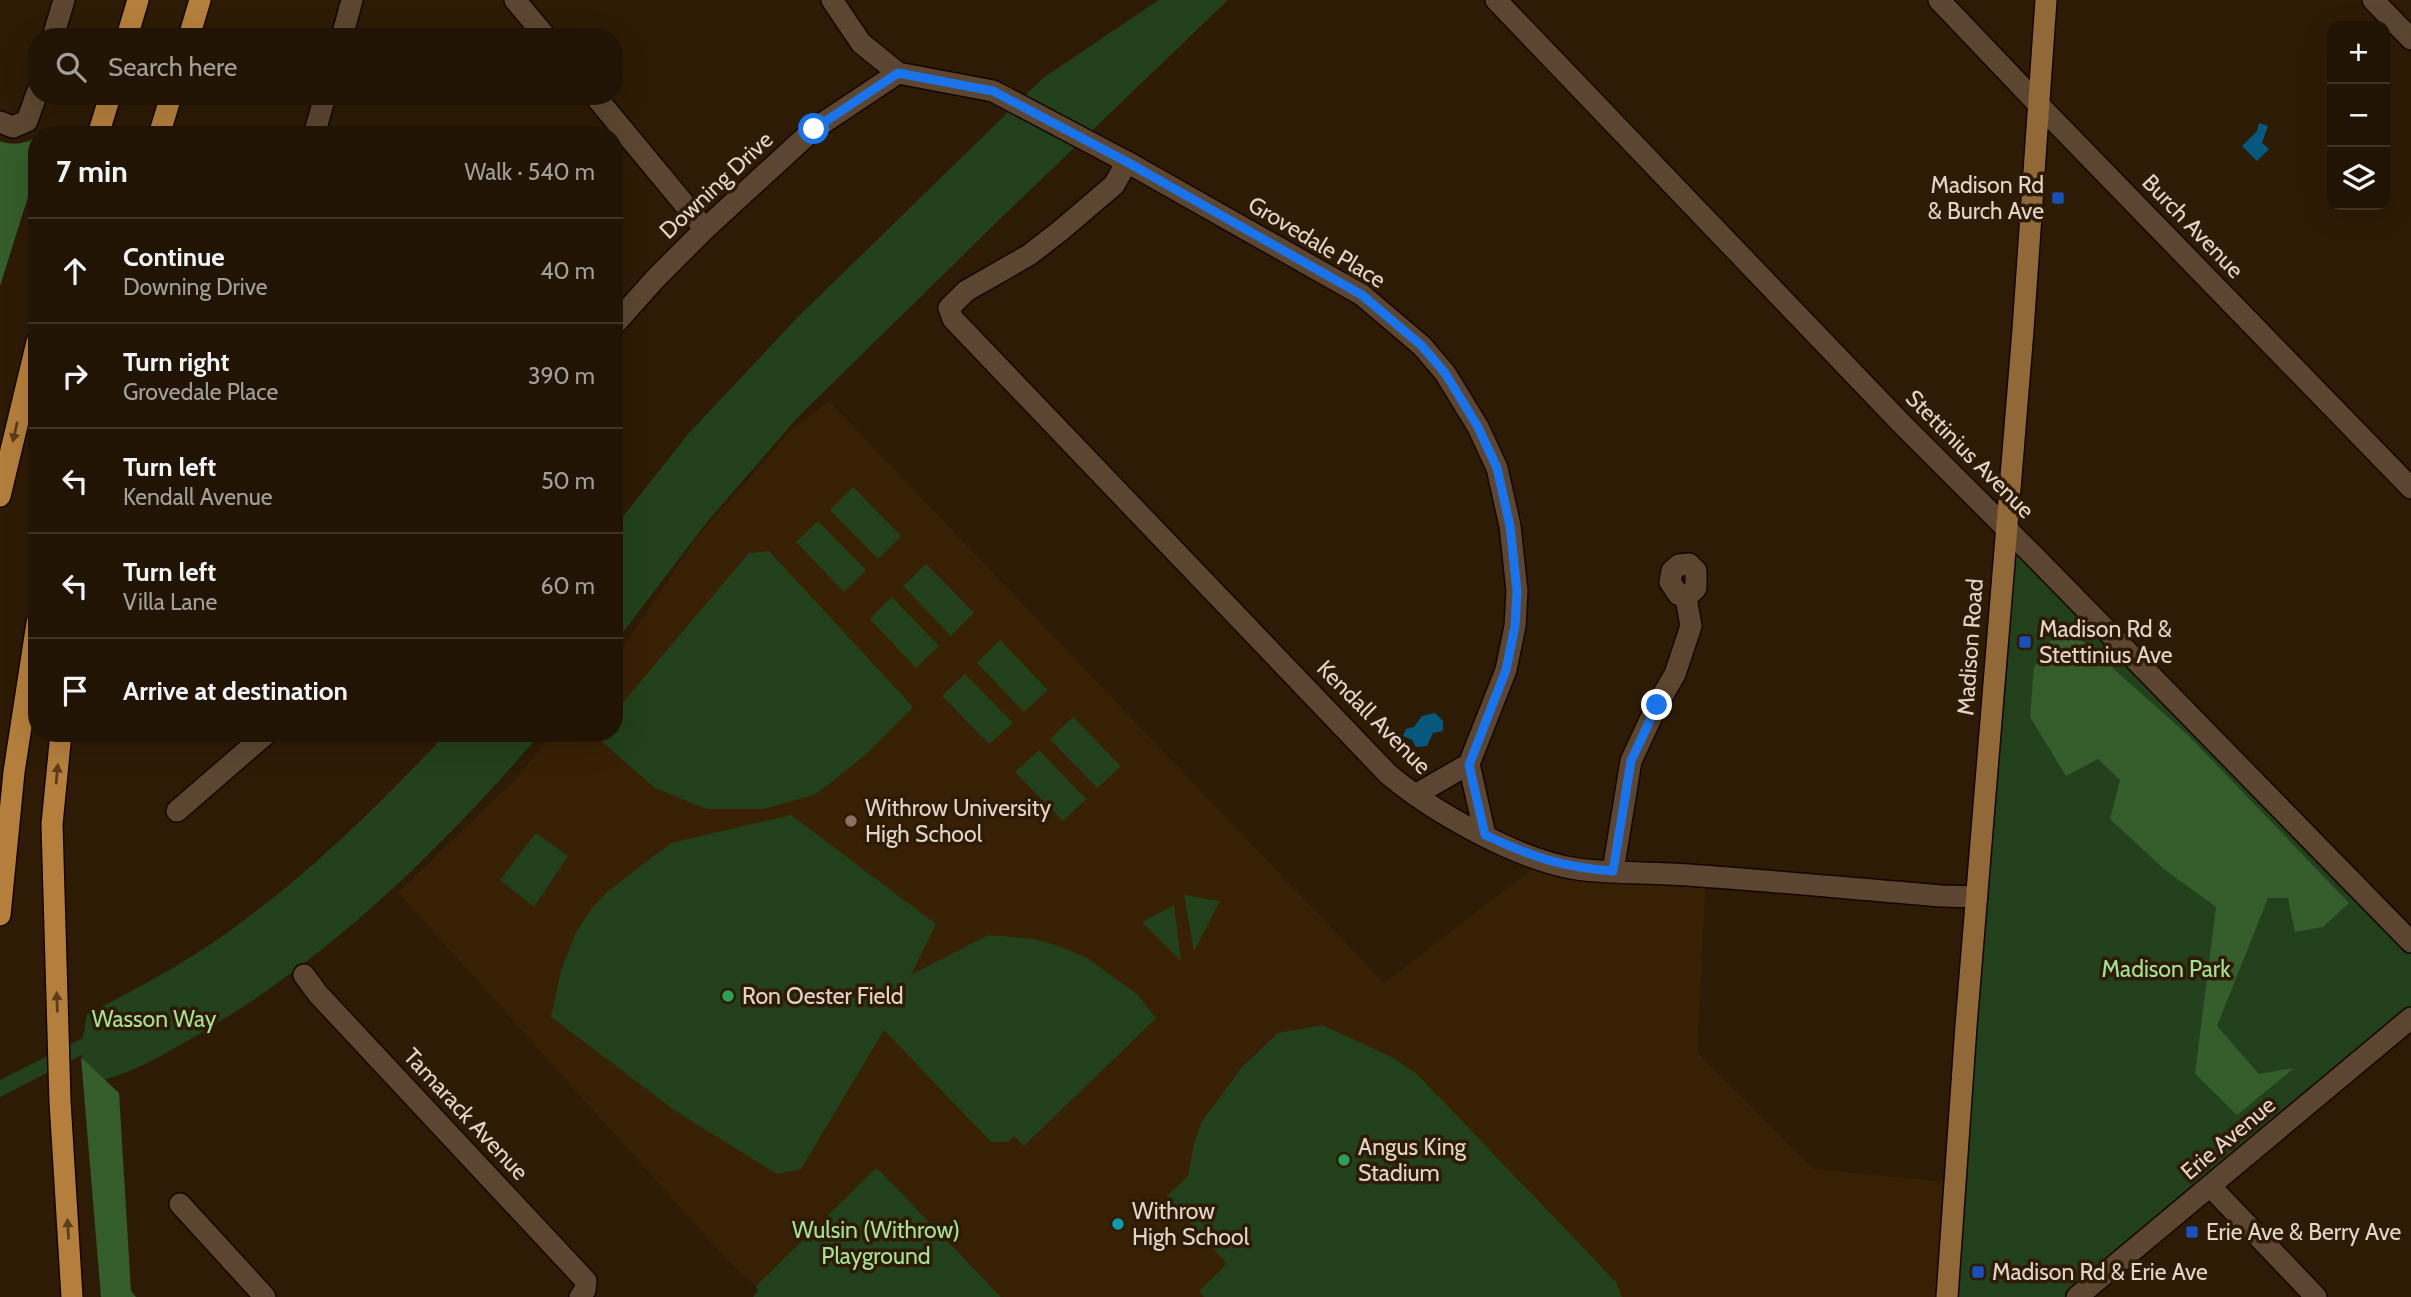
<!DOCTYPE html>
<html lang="en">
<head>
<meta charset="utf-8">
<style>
  body { margin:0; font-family:Cabin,sans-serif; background:#2a1d0e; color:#f1f3f6 }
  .controls { position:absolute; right:21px; top:21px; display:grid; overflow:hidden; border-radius:14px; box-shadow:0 7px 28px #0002 }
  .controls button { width:63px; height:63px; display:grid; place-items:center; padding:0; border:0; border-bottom:2px solid #3f3326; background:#221404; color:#f1f3f6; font:35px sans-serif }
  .stop { position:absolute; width:21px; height:21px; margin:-16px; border:5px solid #1a73e8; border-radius:50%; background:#fff }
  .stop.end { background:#1a73e8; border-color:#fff; box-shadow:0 2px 7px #0008 }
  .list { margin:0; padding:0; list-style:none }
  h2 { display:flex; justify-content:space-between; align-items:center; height:91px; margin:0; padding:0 28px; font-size:30px }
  h2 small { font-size:23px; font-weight:400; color:#a29e9a }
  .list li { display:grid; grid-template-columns:46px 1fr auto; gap:21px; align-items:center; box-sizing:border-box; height:105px; padding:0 28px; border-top:2px solid #3f3326 }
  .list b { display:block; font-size:26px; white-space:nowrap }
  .list p { margin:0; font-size:23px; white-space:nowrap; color:#a29e9a }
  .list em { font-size:23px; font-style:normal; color:#a29e9a }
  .icon { flex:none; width:38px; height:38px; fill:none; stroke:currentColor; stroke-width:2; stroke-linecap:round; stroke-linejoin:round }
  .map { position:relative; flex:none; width:2411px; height:1297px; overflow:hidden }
  .search { position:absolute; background:#221404; box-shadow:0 7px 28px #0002; left:28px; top:28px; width:595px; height:77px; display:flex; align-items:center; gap:18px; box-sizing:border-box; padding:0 24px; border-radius:28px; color:#a29e9a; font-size:26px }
  .panel { position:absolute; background:#221404; box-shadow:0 7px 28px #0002; left:28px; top:126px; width:595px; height:616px; border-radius:28px }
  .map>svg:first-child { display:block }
</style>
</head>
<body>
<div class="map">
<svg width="2411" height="1297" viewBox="0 0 2411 1297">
  <rect width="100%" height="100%" fill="#2e1b06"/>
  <path fill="#382005" d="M829 401 1384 983 1544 860 1706 876 1697 1052 1813 1169 1955 1183 1947 1297H1001L876 1168 756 1286 729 1262 398 892 513 782 553 733H614V661L697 537 791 431Z"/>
  <g fill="#22401b">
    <path d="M1159 0H1228L1002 217 798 417 707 522 614 644V528L689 433 798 317 1043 78Z"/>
    <path d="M853 487 901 536 878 559 830 510Z"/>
    <path d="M818 521 866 570 844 592 796 542Z"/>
    <path d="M2006 529 2411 942V1018L2077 1297H1947Z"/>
    <path d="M769 551 913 707 864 756 816 794 764 809H706L655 788 595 736 597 733H614V713L749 553Z"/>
    <path d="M926 564 974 613 951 636 903 586Z"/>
    <path d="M892 597 939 646 916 668 870 619Z"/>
    <path d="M1000 640 1048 690 1024 712 977 663Z"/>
    <path d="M965 674 1013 723 989 744 942 696Z"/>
    <path d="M1073 717 1121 766 1097 788 1050 739Z"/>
    <path d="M447 733H541C444 846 333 955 204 1031 170 1051 136 1072 99 1081L83 1061 82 1055 0 1097V1080L83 1038 87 1014C143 986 198 956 247 918 320 864 384 799 447 733Z"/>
    <path d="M1039 750 1086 799 1063 821 1015 772Z"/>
    <path d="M791 815 936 924 911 975 988 935 1034 939 1061 947 1087 958 1137 994 1156 1018 1024 1146 1014 1136 1007 1142H991L884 1030 801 1169 777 1174 677 1112 551 1017 561 971 576 932 592 908 607 892 671 843Z"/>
    <path d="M536 833 568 856 534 907 500 880Z"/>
    <path d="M1184 895 1220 901 1194 951Z"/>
    <path d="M1174 905 1181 961 1142 922Z"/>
    <path d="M1322 1025 1394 1058 1418 1075 1616 1282 1622 1297H1204L1199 1291 1227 1264 1166 1197 1188 1176 1194 1144 1201 1123 1242 1067 1278 1033Z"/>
    <path d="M876 1168 880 1171 1001 1297H753L758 1291 756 1286Z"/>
  </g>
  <g fill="#355d2b">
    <path d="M37 136V168L0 286V141C12 146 27 144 37 136Z"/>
    <path d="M2062 623 2189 736 2349 903 2323 927 2295 932 2288 898H2268L2217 1026 2259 1074 2294 1068 2237 1115 2195 1074 2216 907 2165 870 2110 819 2120 780 2098 759 2066 776 2030 717 2034 667Z"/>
    <path d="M81 1057 119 1093 131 1291 136 1297H101Z"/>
  </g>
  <g fill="#06587c">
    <path d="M2259 123 2268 126 2262 143 2269 149 2257 161 2242 146 2257 131Z"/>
    <path d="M1435 713 1443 721V731L1433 733 1427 746 1416 747 1412 740 1403 736 1406 729 1414 727 1422 716Z"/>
  </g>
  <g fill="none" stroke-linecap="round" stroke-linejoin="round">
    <defs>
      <g id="minor">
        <path d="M515 0 546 37"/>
        <path d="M832 0 861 43 898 73 993 91 1127 162 1362 295 1422 346 1445 373 1478 427 1497 468 1510 526 1517 591 1515 626 1506 670 1469 764 1485 835"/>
        <path d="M1496 0 1900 422 2034 556 2411 942"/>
        <path d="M1939 0 2039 105 2411 488"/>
        <path d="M2373 0 2411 39"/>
        <path d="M53 37 64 0"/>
        <path d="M342 37 352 0"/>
        <path d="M595 96 705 229"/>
        <path d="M0 122 13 127 27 121 37 93"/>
        <path d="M314 135 325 96"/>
        <path d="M1127 162 1114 185 1060 231 1029 255 966 291 949 308 953 319 1388 774C1433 812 1518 860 1577 869 1613 874 1651 872 1688 875 1773 881 1858 889 1942 896L1977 897"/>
        <path d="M614 325 655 279 705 229 814 129 898 73"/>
        <path d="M1415 795 1469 764"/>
        <path d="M177 811 267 733"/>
        <path d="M1613 871 1631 761 1657 705 1675 674 1691 626 1686 598 1696 588V571L1689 564 1679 565 1672 571 1670 582 1678 594 1686 598"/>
        <path d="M304 975 318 994 586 1281 585 1290 580 1297"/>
        <path d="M2211 1187 2316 1297"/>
        <path d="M180 1204 265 1297"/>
        <path d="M2077 1297 2411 1018"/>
      </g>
      <path id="major" d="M1947 1297 1966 1026 2023 330 2046 0"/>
      <g id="highway">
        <path d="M127 37 138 0"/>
        <path d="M189 37 200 0"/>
        <path d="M98 135 110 96"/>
        <path d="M159 135 171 96"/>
        <path d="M0 496 37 342"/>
        <path d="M61 733 52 824 60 1101 72 1297"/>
        <path d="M0 915 14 772 37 623"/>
      </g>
    </defs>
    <use href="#minor" stroke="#150500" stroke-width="24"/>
    <use href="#major" stroke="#150500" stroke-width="24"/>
    <use href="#highway" stroke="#150500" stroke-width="24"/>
    <use href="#minor" stroke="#5c4631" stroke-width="21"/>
    <use href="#major" stroke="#916838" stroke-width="21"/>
    <use href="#highway" stroke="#b47f3c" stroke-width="21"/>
  </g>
  <defs><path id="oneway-solid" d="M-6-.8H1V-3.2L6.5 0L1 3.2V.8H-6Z" transform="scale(1.75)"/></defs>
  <g fill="#5d3e19">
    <use href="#oneway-solid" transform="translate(15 432) rotate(103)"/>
    <use href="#oneway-solid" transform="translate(57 774) rotate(-85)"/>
    <use href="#oneway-solid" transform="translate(57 1002) rotate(-92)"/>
    <use href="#oneway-solid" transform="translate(68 1229) rotate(-93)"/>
  </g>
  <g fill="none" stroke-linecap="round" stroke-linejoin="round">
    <path stroke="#1a73e8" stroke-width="9" d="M814 129 898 73 993 91 1127 162 1362 295 1422 346 1445 373 1478 427 1497 468 1510 526 1517 591 1515 626 1506 670 1469 765 1485 835C1533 857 1560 867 1613 871L1631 761 1657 705"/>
  </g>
  <g fill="#1a4fb4" stroke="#2e1b06" stroke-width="2.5">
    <rect x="2051" y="191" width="14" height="14" rx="3.5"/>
    <rect x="2018" y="635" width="14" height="14" rx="3.5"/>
    <rect x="2185" y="1225" width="14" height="14" rx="3.5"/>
    <rect x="1971" y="1265" width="14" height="14" rx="3.5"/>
  </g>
  <circle fill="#8d6e63" stroke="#2e1b06" stroke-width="2.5" cx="851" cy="821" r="7"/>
  <g fill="#2e9e5b" stroke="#2e1b06" stroke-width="2.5">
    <circle cx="728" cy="996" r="7"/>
    <circle cx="1344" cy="1160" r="7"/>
  </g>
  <circle fill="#0f9aa8" stroke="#2e1b06" stroke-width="2.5" cx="1118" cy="1224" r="7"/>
  <g text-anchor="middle" stroke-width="7" stroke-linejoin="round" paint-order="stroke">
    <g font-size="23" fill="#e2d4c8" stroke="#2e1b06">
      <text transform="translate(716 185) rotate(-43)" y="8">Downing Drive</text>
      <text transform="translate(2193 226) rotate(46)" y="8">Burch Avenue</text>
      <text transform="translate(1317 242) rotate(31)" y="8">Grovedale Place</text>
      <text transform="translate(1970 454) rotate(45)" y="8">Stettinius Avenue</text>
      <text transform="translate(1970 647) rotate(-86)" y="8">Madison Road</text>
      <text transform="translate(1374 717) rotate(45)" y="8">Kendall Avenue</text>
      <text transform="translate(466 1114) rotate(47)" y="8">Tamarack Avenue</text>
      <text transform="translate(2228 1138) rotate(-40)" y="8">Erie Avenue</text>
    </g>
    <g font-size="23" fill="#e2d4c8" stroke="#2e1b06" text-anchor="start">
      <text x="2044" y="193" text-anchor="end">Madison Rd<tspan x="2044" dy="26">&amp; Burch Ave</tspan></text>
      <text x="2039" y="637">Madison Rd &amp;<tspan x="2039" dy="26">Stettinius Ave</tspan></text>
      <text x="865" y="816">Withrow University<tspan x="865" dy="26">High School</tspan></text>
      <text x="742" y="1004">Ron Oester Field</text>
      <text x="1358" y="1155">Angus King<tspan x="1358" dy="26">Stadium</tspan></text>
      <text x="1132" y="1219">Withrow<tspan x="1132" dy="26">High School</tspan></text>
      <text x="2206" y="1240">Erie Ave &amp; Berry Ave</text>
      <text x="1992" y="1280">Madison Rd &amp; Erie Ave</text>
    </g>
    <g font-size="23" fill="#a4e296" stroke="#2e1b06">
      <text x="2166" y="977">Madison Park</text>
      <text x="154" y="1027">Wasson Way</text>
      <text x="876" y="1238">Wulsin (Withrow)<tspan x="876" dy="26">Playground</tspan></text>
    </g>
  </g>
</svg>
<div class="controls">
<button>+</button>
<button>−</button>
<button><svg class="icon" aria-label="layers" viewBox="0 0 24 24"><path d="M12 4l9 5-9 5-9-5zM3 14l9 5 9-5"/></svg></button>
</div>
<div class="stop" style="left:814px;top:129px"></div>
<div class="stop end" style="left:1657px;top:705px"></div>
<div class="search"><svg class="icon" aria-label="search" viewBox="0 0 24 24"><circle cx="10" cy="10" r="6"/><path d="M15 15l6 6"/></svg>Search here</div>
<section class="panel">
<h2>7 min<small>Walk · 540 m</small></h2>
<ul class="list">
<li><svg class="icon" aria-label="ahead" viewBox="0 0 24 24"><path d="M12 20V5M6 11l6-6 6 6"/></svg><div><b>Continue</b><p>Downing Drive</p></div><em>40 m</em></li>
<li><svg class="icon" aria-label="right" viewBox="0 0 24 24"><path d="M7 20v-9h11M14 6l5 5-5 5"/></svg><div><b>Turn right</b><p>Grovedale Place</p></div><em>390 m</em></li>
<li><svg class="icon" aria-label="left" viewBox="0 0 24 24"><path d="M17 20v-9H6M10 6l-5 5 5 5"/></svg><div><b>Turn left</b><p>Kendall Avenue</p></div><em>50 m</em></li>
<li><svg class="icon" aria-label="left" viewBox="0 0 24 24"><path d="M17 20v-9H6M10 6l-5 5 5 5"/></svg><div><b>Turn left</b><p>Villa Lane</p></div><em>60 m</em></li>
<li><svg class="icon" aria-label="arrive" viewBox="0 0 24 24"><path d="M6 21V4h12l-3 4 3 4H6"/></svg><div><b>Arrive at destination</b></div></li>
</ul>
</section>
</div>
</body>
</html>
